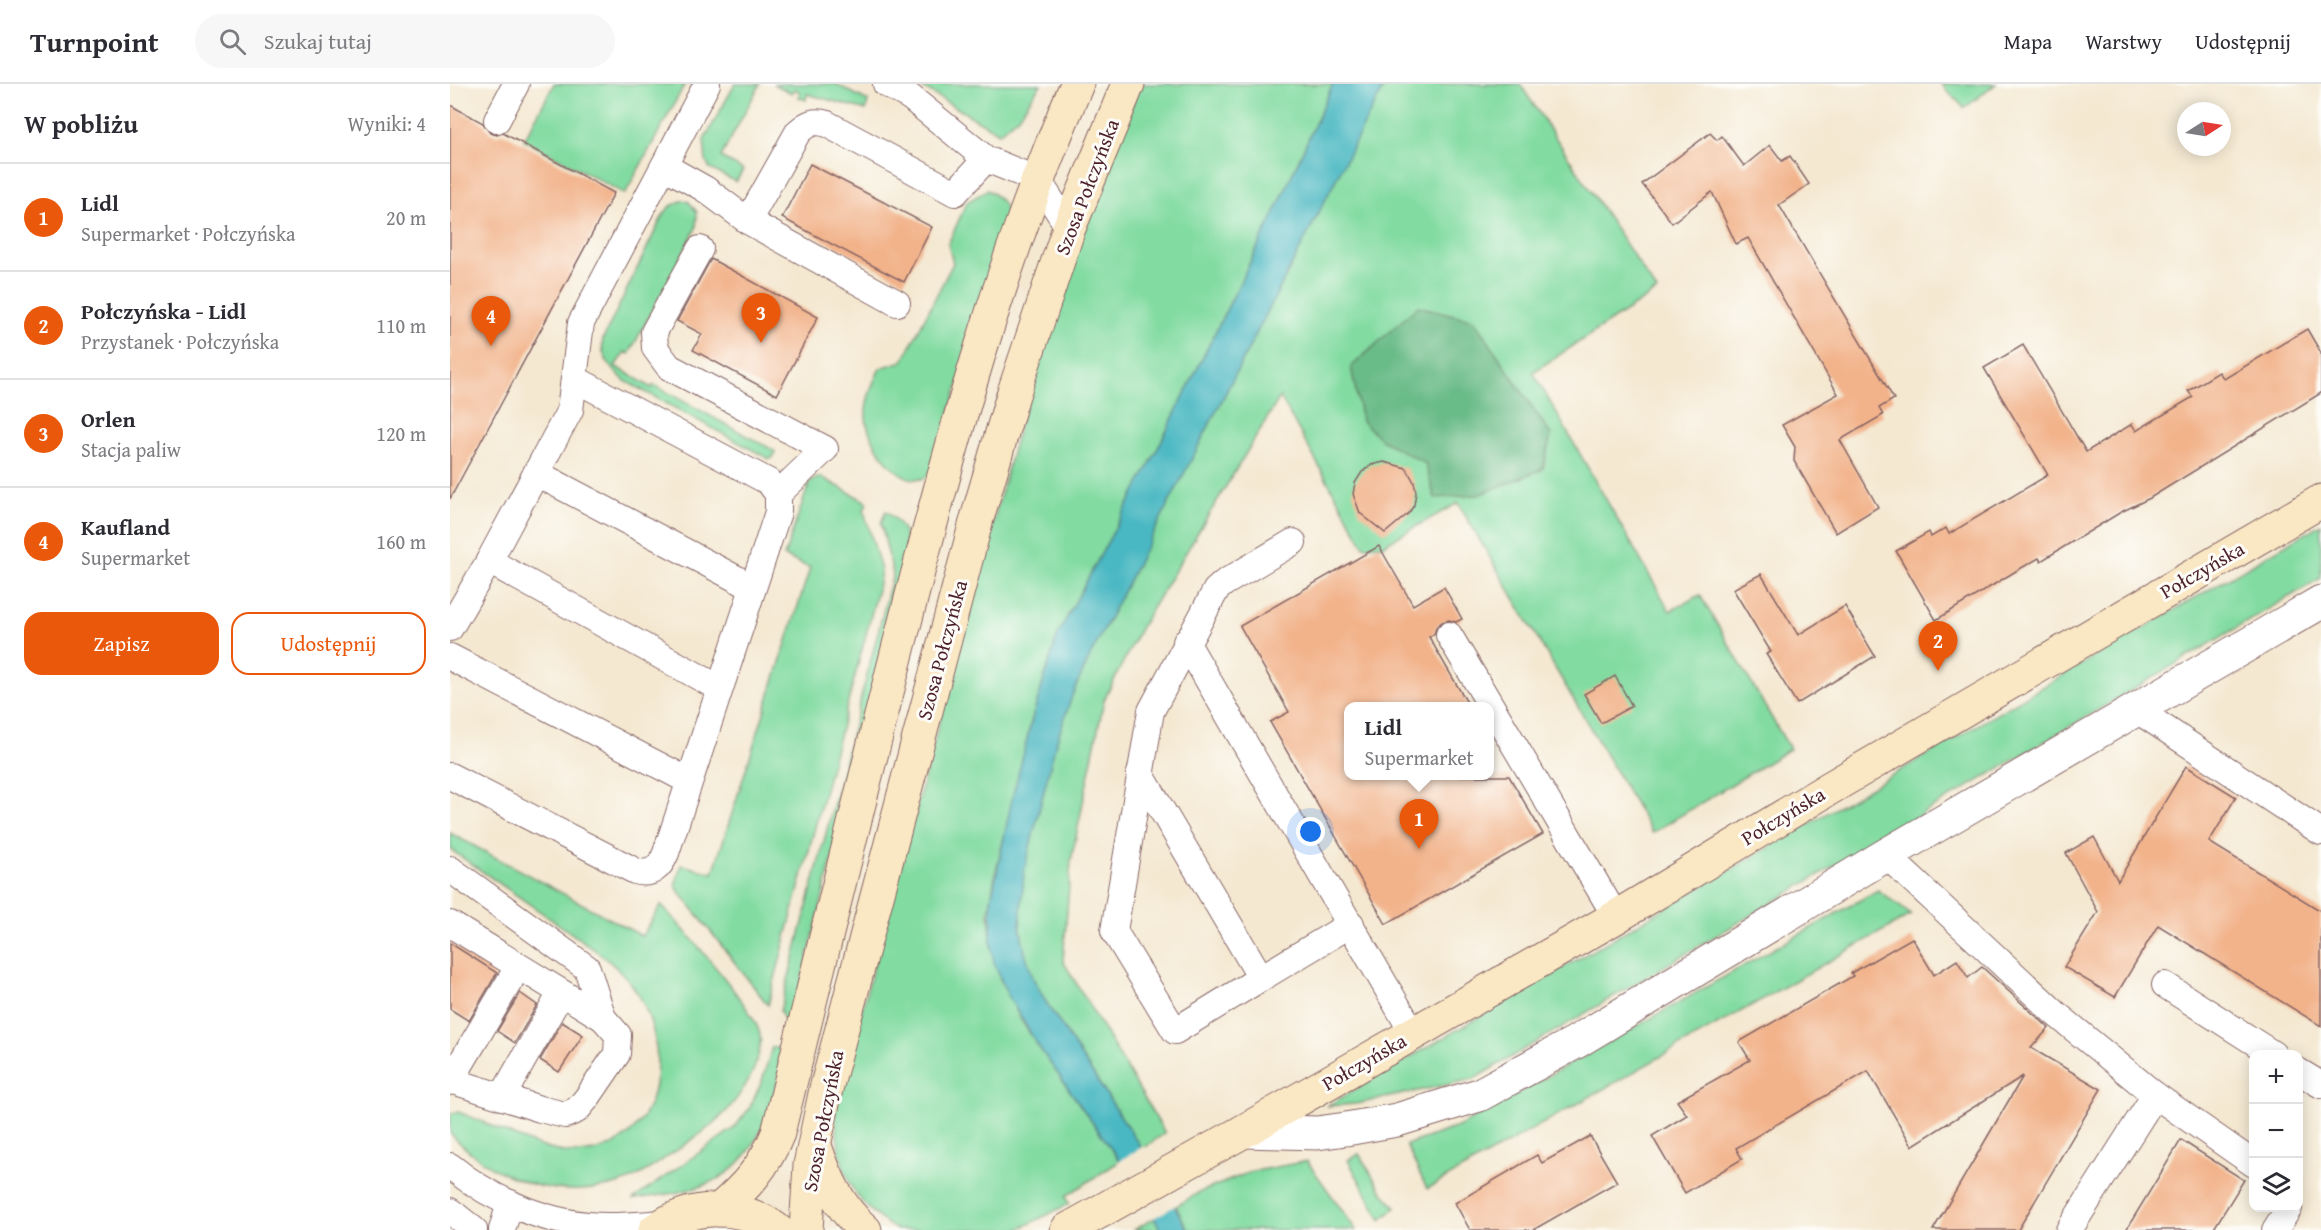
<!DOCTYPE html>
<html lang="pl">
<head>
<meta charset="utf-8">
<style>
  body { margin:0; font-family:"Gentium Book Plus",serif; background:#f7f7f7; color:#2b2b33 }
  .controls { position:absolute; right:18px; bottom:18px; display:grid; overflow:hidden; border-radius:12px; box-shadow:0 3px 15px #0003 }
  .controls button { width:54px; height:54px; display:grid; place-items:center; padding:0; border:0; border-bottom:2px solid #e1e1e2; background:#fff; color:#2b2b33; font:30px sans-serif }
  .compass { position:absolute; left:1727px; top:18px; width:54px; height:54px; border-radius:50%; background:#fff; box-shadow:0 3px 15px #0003; rotate:78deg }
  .you { position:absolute; left:861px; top:748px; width:21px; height:21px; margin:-15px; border:4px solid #fff; border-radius:50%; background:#1a73e8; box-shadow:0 0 0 9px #1a73e833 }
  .badge { display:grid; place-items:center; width:39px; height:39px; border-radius:50%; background:#ea580c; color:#fff; font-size:20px; font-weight:700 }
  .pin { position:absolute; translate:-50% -50px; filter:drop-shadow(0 2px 3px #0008) }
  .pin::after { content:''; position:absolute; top:32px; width:21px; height:18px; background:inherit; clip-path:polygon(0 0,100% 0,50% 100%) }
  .popup { position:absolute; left:894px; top:618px; width:150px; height:78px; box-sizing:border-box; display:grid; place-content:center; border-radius:12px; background:#fff; filter:drop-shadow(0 2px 4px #0005); font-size:20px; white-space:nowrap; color:#7c7c81 }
  .popup b { font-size:22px; color:#2b2b33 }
  .popup::after { content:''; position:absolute; left:50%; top:100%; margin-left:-12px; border:12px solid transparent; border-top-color:#fff }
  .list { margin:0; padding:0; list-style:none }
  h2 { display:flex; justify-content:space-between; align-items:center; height:78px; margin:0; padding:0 24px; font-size:26px }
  h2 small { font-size:20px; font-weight:400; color:#7c7c81 }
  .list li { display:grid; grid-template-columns:39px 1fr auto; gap:18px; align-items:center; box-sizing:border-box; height:108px; padding:0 24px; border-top:2px solid #e1e1e2 }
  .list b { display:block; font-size:22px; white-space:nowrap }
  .list p { margin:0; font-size:20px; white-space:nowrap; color:#7c7c81 }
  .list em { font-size:20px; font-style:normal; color:#7c7c81 }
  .actions { display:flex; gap:12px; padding:18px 24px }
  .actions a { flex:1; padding:14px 0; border:2px solid #ea580c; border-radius:18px; text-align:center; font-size:21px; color:#ea580c }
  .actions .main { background:#ea580c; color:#fff }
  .icon { flex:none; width:33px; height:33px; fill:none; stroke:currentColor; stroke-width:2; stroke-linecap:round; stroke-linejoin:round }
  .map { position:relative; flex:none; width:1871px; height:1146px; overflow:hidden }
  header { display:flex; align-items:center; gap:36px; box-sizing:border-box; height:84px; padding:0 30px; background:#fff; border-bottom:2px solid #e1e1e2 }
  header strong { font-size:28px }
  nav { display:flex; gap:33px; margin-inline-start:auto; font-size:21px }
  .search { width:420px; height:54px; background:#f7f7f7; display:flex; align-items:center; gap:15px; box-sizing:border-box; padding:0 21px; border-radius:33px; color:#7c7c81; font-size:22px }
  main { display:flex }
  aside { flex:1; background:#fff }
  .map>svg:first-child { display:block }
</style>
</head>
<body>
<header>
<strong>Turnpoint</strong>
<div class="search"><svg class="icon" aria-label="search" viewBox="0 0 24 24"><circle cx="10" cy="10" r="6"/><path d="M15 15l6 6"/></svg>Szukaj tutaj</div>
<nav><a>Mapa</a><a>Warstwy</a><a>Udostępnij</a></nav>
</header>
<main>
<aside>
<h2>W pobliżu<small>Wyniki: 4</small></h2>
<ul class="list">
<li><span class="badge">1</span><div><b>Lidl</b><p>Supermarket · Połczyńska</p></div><em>20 m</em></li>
<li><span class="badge">2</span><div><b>Połczyńska - Lidl</b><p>Przystanek · Połczyńska</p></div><em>110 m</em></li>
<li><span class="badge">3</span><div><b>Orlen</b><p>Stacja paliw</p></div><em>120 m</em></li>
<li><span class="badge">4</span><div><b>Kaufland</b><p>Supermarket</p></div><em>160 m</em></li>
</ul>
<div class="actions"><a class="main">Zapisz</a><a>Udostępnij</a></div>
</aside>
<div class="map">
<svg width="1871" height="1146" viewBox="0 0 1871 1146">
  <rect width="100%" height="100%" fill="#fdfcf7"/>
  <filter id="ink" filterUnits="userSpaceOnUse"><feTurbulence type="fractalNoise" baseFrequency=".0167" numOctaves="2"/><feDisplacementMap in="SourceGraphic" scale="12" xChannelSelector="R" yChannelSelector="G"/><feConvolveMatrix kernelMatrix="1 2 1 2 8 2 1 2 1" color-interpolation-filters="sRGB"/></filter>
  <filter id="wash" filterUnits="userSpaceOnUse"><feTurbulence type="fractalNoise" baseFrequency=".008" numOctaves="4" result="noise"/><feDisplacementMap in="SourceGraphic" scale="24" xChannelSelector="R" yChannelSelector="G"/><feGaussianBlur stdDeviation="1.35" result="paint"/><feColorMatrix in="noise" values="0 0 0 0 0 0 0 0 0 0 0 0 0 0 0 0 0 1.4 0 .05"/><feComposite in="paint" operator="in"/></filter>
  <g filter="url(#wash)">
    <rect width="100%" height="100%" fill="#f4e8d1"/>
    <g fill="#82dba1" stroke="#667d66" stroke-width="1.5">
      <path d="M104 0H235L175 110 74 56Z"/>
      <path d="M285 0H310L271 73 293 86 286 98 260 85 256 78 254 56Z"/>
      <path d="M323 0H386L418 17 416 26 357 10 356 16 348 13 350 8 345 5 342 9Z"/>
      <path d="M466 0H591L569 32 549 49Z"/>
      <path d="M690 0H883L828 122 701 378 608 550 582 635 545 791 539 829 540 843 541 861 550 895 571 936 588 962 670 1077 616 1112 619 1120 567 1146H447C396 1116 388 1081 385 1025L601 224Z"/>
      <path d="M935 0H1070L1207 207 1083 288 1220 527 1250 511 1340 665 1202 749 1008 419 933 461 914 462 830 313 692 541 654 616 621 777 613 877 715 1049 692 1065 596 918 583 894 575 869 570 842 574 787 605 662 623 609 641 570Z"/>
      <path d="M1491 0H1546L1514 24Z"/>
      <path d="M537 106C553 114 557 124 559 142L479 392C451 409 417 357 416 333 415 316 423 299 430 284L453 277 503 179 498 160 517 118Z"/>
      <path d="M233 116 239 118 247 128 246 144 179 270 175 268 165 282 202 304 204 301 325 367 323 374 319 375 175 297C163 286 149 273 153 255L212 133 219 123Z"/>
      <path d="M371 393 417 418 414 427 431 486 428 505 318 921 225 802 231 781 263 789 360 484 334 472 360 397Z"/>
      <path d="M436 427C456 442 457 452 457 476L341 940 334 935 330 927 443 490 431 439Z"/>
      <path d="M1871 440V494L1024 995 906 1020 877 1022Z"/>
      <path d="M0 749 192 852 211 821C232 843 306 926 310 951 312 962 307 977 303 987 283 1029 259 1045 221 1070 208 1079 194 1090 179 1096 164 1102 146 1105 130 1106 81 1108 32 1085 0 1049V1030L8 1028C43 1040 92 1070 127 1069 216 1066 225 959 182 901 163 876 133 858 108 840 72 815 36 790 0 765Z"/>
      <path d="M1428 806 1461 831 977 1105 956 1061 1010 1042Z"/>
      <path d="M322 963 336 966C321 1019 312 1080 254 1101 232 1110 205 1111 182 1116L284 1044 299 1025 312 997Z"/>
      <path d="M909 1070 932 1108 946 1123 931 1136 898 1076Z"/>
      <path d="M857 1077 906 1146H738L726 1122 748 1109 800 1088Z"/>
      <path d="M704 1134 711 1146H684Z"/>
    </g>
    <path fill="#69bb87" stroke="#5a6d59" stroke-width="1.5" d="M968 222 1024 236 1101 351 1093 385 1028 411 985 414 975 379 933 357 912 337 901 283Z"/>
    <path fill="#4ab8c2" stroke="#4a6c76" stroke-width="1.5" d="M883 0H935L641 570 623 609 605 662 574 787 570 842 575 869 583 894 596 918 692 1065 738 1146H711L670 1077 588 962 557 910 544 879 541 861V816L562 715 582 635 608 550 701 378 828 122Z"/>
    <path fill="#f4e8d1" d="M694 1062 728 1120 702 1135 667 1078Z"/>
    <g id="blocks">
      <g fill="#f2b38b">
        <path d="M0 21 33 39 40 49 47 51 53 49 164 109 0 415Z"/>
        <path d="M1260 49 1267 56 1272 52 1294 82 1320 61 1332 77 1340 72 1359 100 1329 121 1444 315 1429 324 1433 331 1390 356 1428 423 1386 449 1344 377 1345 363 1332 341 1388 310 1298 154 1286 160 1262 108 1222 139 1192 100Z"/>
        <path d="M360 80 482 143 454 198 332 134Z"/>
        <path d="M261 175 368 233 327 311 243 266 252 250 227 237Z"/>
        <path d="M1857 245 1871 269V309L1700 414 1671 428 1591 477 1589 474 1566 487 1486 536 1446 467 1479 448 1481 453 1496 444 1499 450 1598 391 1534 284 1573 261 1636 368 1682 340 1686 347 1743 313 1738 307 1769 288 1774 295Z"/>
        <path d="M934 378 956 384 964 398 966 408 964 421 959 429 935 449 910 429 903 410 905 399 912 388 921 381Z"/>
        <path d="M929 462 963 521 994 503 1012 535 1006 538 999 536 992 538 986 543 984 550 979 553 1019 622H898V692H1059L1093 750 936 840 820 638 839 628 790 542Z"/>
        <path d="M1311 490 1348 551 1395 522 1425 572 1347 620 1316 570 1321 568 1283 505Z"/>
        <path d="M1165 592 1182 622 1151 639 1134 610Z"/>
        <path d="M1736 682 1786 713 1759 758 1871 827V942L1708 841 1665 913 1614 883 1648 828 1616 769 1644 753 1668 797Z"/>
        <path d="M1462 854 1484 891 1507 876 1518 894 1532 883 1599 944 1581 964 1651 1005 1568 1146H1483L1573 992 1462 1062 1418 987 1286 1064 1292 1075 1235 1109 1202 1052 1237 1031 1227 1017 1300 976 1289 958 1403 892 1401 889Z"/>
        <path d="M0 859 47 889 19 937 0 925Z"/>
        <path d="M70 909 87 921 65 959 47 947Z"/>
        <path d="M112 938 133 951 109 988 90 976Z"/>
        <path d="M1140 1052 1167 1098 1083 1146H1020L1005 1119 1087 1071 1092 1079Z"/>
        <path d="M1731 1056 1794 1096 1763 1146H1676Z"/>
      </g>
    </g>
  </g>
  <g filter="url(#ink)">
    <use href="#blocks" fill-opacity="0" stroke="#866565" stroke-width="1.5"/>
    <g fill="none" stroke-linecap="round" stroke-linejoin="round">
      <defs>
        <g id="lane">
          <path d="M436 0 460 13 536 75"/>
          <path d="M47 36 66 0"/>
          <path d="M214 82 255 105 298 137 447 219"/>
          <path d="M298 137 348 48C358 39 364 36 377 40L505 109 536 75 588 96 619 144"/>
          <path d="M250 165 204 248 205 264 219 283 375 365 328 410"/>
          <path d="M86 389 302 503"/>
          <path d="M39 477 269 604"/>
          <path d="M0 544 39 477 120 326 131 239 257 0"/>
          <path d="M999 551 1166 833"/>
          <path d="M736 558 963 949"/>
          <path d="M0 573 239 697"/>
          <path d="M1687 626 1871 748"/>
          <path d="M690 689 811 894 901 840"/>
          <path d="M0 692 185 787C201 792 210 784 216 769L328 428V410L319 398 125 295"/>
          <path d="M1436 771 1605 929 1705 1011 1804 1080"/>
          <path d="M0 785 137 884 153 934"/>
          <path d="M0 840 153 934 168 951 167 970 137 1014 127 1026 115 1031 90 1025 0 996"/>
          <path d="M811 894 725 947 664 847 701 627 766 506 774 499 843 458"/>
          <path d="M1715 901 1823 970"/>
          <path d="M1848 987 1871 1001"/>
          <path d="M0 998 68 883"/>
          <path d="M52 1013 111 909"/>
          <path d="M0 1082C44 1118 103 1143 161 1142 179 1142 198 1140 216 1139"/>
          <path d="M0 1127 24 1146"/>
          <path d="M52 1146 60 1119"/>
          <path d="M1619 1146 1705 1011"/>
          <path d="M1825 1146 1839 1124"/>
        </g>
        <path id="street" d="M794 1047 867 1049 896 1045 947 1036 1029 1011 1126 958 1436 771 1871 518"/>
        <g id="secondary">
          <path d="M365 1062C376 1094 388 1123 415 1146"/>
          <path d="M269 1126C296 1103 315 1082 328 1049 370 878 411 708 455 538 502 356 552 172 627 0"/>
          <path d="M205 1146C241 1120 290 1118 327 1146"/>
          <path d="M356 1146 360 1081 376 1005 526 438 563 311 619 144 678 0"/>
          <path d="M617 1146 794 1047 1166 833 1380 704 1871 417"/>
        </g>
      </defs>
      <use href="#lane" stroke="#866565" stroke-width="28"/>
      <use href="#street" stroke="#866565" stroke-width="35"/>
      <use href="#secondary" stroke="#866565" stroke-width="35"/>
      <use href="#lane" stroke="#fff" stroke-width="26"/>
      <use href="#street" stroke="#fff" stroke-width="33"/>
      <use href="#secondary" stroke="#fae7c3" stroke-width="33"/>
    </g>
  </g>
  <g text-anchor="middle" stroke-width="6" stroke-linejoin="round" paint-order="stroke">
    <g font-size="20" fill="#4a1f2b" stroke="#fdfcf7">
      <text transform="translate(637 103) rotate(-69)" y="7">Szosa Połczyńska</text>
      <text transform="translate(1752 486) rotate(-30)" y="7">Połczyńska</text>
      <text transform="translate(492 566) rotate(-75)" y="7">Szosa Połczyńska</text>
      <text transform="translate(1333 732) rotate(-31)" y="7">Połczyńska</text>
      <text transform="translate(914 978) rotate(-30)" y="7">Połczyńska</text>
      <text transform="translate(373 1037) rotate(-79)" y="7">Szosa Połczyńska</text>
    </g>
  </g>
</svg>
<div class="controls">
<button>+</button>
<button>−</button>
<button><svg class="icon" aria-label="layers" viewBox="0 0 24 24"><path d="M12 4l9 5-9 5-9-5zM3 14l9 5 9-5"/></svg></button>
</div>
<svg class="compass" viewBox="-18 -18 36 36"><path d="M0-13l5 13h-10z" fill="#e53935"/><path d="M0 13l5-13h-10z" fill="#7c7c81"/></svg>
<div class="you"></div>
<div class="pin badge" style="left:969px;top:765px">1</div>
<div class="popup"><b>Lidl</b>Supermarket</div>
<div class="pin badge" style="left:1488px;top:587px">2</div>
<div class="pin badge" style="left:311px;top:259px">3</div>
<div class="pin badge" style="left:41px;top:262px">4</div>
</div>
</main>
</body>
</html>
